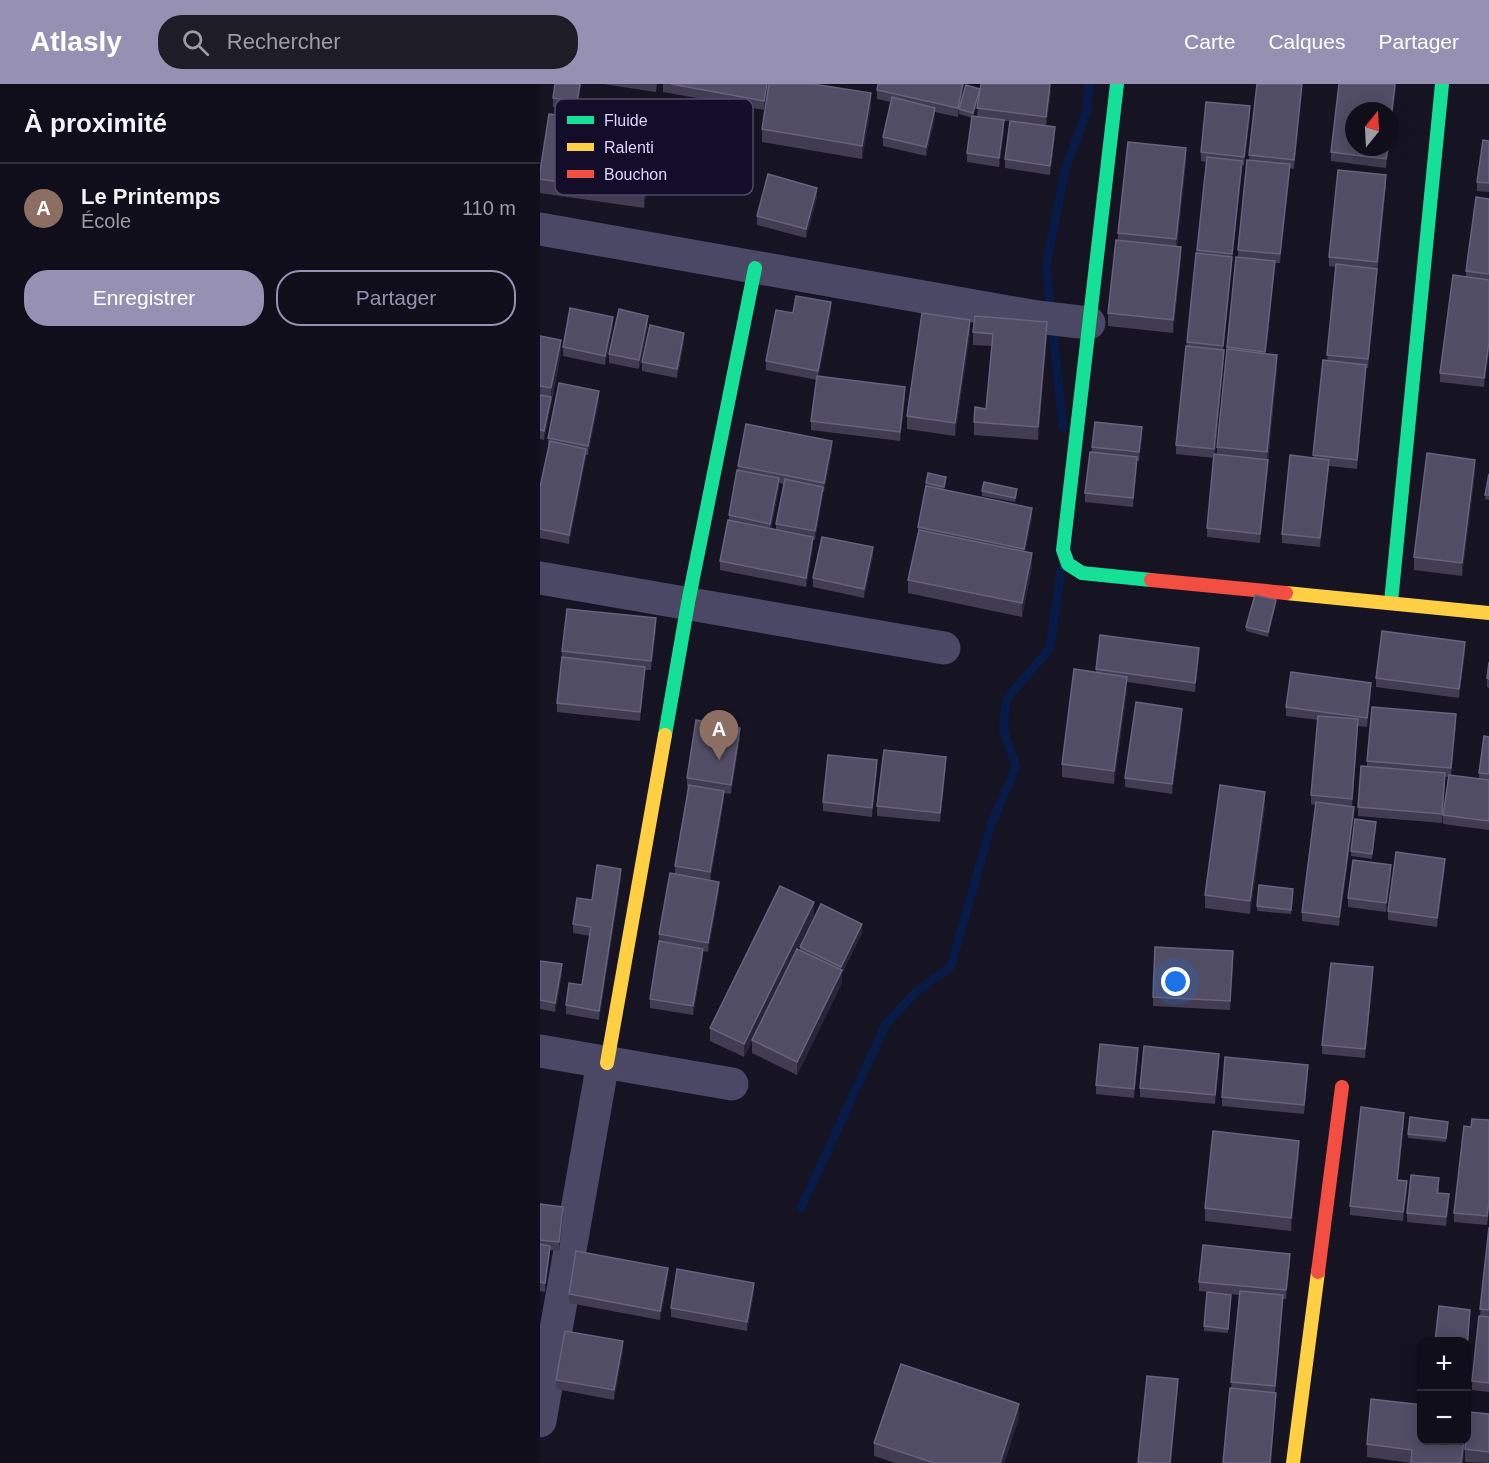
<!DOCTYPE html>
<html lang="fr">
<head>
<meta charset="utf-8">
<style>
  body { margin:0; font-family:Arial,sans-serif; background:#1e1c27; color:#f1f3f6 }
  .controls { position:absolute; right:18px; bottom:18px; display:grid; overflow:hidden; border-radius:12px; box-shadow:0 3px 15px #0003 }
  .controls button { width:54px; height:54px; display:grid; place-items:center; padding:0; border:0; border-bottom:2px solid #302e39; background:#100e1a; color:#f1f3f6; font:30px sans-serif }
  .compass { position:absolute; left:805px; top:18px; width:54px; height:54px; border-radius:50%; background:#100e1a; box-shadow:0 3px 15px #0003; rotate:18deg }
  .you { position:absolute; left:636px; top:898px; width:21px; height:21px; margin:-15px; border:4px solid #fff; border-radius:50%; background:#1a73e8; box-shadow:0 0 0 9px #1a73e833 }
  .badge { display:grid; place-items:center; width:39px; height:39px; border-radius:50%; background:#9691b2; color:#fff; font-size:20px; font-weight:700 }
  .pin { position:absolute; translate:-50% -50px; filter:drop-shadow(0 2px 3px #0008) }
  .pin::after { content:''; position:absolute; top:32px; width:21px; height:18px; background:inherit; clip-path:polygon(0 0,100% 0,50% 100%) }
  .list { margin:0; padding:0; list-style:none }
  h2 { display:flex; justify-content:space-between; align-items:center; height:78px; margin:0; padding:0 24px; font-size:26px }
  h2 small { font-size:20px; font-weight:400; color:#9c9ca2 }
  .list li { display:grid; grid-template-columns:39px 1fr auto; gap:18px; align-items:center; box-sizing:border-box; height:90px; padding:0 24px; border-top:2px solid #302e39 }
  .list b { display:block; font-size:22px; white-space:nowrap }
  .list p { margin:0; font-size:20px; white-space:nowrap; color:#9c9ca2 }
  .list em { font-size:20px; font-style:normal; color:#9c9ca2 }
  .actions { display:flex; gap:12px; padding:18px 24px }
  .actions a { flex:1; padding:14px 0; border:2px solid #9691b2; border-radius:24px; text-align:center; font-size:21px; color:#9691b2 }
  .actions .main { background:#9691b2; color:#fff }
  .icon { flex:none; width:33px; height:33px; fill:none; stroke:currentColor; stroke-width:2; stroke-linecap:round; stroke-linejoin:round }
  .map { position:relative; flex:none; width:949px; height:1379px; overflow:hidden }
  header { display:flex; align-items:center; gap:36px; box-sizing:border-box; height:84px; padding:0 30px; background:#9691b2; color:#fff }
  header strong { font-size:28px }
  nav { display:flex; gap:33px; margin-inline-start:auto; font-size:21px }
  .search { width:420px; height:54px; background:#1e1c27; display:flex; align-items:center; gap:15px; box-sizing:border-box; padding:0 21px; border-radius:24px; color:#9c9ca2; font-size:22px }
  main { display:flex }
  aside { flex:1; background:#100e1a }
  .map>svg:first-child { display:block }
</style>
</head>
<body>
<header>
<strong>Atlasly</strong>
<div class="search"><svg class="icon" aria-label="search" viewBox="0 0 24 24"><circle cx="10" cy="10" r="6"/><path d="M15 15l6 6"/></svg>Rechercher</div>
<nav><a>Carte</a><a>Calques</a><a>Partager</a></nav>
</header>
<main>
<aside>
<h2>À proximité<small></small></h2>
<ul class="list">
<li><span class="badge" style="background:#8d6e63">A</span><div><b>Le Printemps</b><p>École</p></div><em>110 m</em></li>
</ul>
<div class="actions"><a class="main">Enregistrer</a><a>Partager</a></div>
</aside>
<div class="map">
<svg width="949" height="1379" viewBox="0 0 949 1379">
  <rect width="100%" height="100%" fill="#161323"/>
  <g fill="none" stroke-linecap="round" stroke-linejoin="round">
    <g stroke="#071b46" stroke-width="9">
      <path d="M523 343 506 181 525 87 547 26 549 0"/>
      <path d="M261 1124 346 940 376 908 411 882 452 738 476 683 463 645 467 614 510 564 521 485"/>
    </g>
    <g stroke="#4a4864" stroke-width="33">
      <path d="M0 145 497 233 549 239"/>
      <path d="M0 494 404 564"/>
      <path d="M0 967 192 1000"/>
      <path d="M0 1337 63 978"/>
    </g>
    <g stroke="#16e098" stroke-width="14">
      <path d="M577 0 523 466 528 480 542 489 611 496"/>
      <path d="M851 518 902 0"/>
      <path d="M125 651 148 519 215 184"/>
    </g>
    <g stroke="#ffcf43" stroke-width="14">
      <path d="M746 509 949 529"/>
      <path d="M67 979 125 651"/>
      <path d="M753 1379 778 1188"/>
    </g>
    <g stroke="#f24e42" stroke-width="14">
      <path d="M611 496 746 509"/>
      <path d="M778 1188 802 1003"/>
    </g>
  </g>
  <g fill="#413c52" fill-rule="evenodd">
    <path d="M41 0 37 27 13 23V14Z"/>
    <path d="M63 0H117L116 8Z"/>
    <path d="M123 0H228V2L224 26 123 8Z"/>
    <path d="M338 0H426L421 21 440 5 511 7 506 42 515 52 510 91 465 84V75L470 37H464V46L459 83 427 78V69L432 34 419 30V26L418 33 395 28V33L386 72 343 62V53L351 18 337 15V6ZM439 10 437 33 433 32Z"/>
    <path d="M717 0H762L754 85 750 84 740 179H735L726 269 737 284 720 459 667 453V444L674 374 636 370V361L666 78 661 77V68L710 31 704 82 702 81 683 266 684 275 675 370 677 371V363L687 272V263L709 76Z"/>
    <path d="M856 0 850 52V27L814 63H849L846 84 791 77V68Z"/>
    <path d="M331 22 322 75 222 58V45Z"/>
    <path d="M949 57V108L937 107V98Z"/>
    <path d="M114 58 104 124 0 109V88Z"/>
    <path d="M646 77 637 162 641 176 633 249 568 242V229L578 156V149Z"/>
    <path d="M846 100 828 284H826L817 385 789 382 780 463 742 459V450L773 374 783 276 787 277 796 183 789 182V173Z"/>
    <path d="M277 113 266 154 217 141V132Z"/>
    <path d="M949 115V267L944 303 900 298V289L926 193V187Z"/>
    <path d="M291 227 278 292 365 312 360 357 271 346V337L277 296 226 286V277L253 229Z"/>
    <path d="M108 241 99 285 69 279V270Z"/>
    <path d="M73 242 65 281 23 272V263Z"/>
    <path d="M433 248 507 251 498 356 434 351V338L446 325 452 262 433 261Z"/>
    <path d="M430 249 415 352 367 345V332Z"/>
    <path d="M0 252 21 269 4 356 0 355Z"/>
    <path d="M144 258 137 294 102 287V278Z"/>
    <path d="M59 316 48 371H46L29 460 0 454V403L8 363V354Z"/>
    <path d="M602 352 599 377H597L593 423 545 418V409L552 363Z"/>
    <path d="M292 366 284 408H283L275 456H273V462L266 503 180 486V477L189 437V431L198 386V382ZM239 399 244 400 236 440V446L231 445 239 403Z"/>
    <path d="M935 389 922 492 874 486V473Z"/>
    <path d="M949 390V416L945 415Z"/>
    <path d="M406 397 404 405 492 433 485 468 492 482 482 533 368 509V496L378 448V443L386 399Z"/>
    <path d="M442 407 477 409 475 418 442 412Z"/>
    <path d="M333 472 324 514 273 503V494Z"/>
    <path d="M736 520 728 553 706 547V543Z"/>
    <path d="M116 544 111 586H105L100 637 17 628V619L22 567Z"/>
    <path d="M925 567 919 614 836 603V594Z"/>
    <path d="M659 573 655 608 587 598V606L574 700 522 693V680L556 588V585Z"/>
    <path d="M949 578V604L947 603V594Z"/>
    <path d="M831 608 827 643 818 642 812 722 814 732 799 842 762 837V828L776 721 771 720V711L778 636 746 632V623Z"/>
    <path d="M642 634 632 710 585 703V694Z"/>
    <path d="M916 639 911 691 939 695V689L949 653V746L903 740V731L908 693H905L902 739 818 732V723L827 682V677Z"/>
    <path d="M200 653 191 710 184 709V716L170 797 179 807 168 868 163 867V874L153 931 110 924V915L119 857V850L135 790V782L148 703H147V694Z"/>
    <path d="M406 682 400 738 337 732V722Z"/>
    <path d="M337 686 332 733 283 727V718Z"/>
    <path d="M725 721 710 830 665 824V811Z"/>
    <path d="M836 742 832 775 811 772V767Z"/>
    <path d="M905 784 897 843 848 836V827Z"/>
    <path d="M851 790 846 828 808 823V814Z"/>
    <path d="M81 794 59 936 26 930V921L42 901 50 852 33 849V840Z"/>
    <path d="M753 810 751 830 717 827V822Z"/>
    <path d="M274 831 204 973 170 957V944Z"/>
    <path d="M322 849 302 889V899L257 991 212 969V956L260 866V863Z"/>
    <path d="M693 876 690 926 613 922V913Z"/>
    <path d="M0 877 22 889 15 928 0 925Z"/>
    <path d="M833 892 825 974 782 970V961Z"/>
    <path d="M598 973 594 1014 556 1010V1001Z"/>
    <path d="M679 979 675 1020 600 1013V1004Z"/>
    <path d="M768 990 764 1030 682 1022V1013Z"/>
    <path d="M949 1036V1126L947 1141 914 1138V1129L931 1043Z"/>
    <path d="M864 1038 858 1096 867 1106 863 1137 810 1131V1122Z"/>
    <path d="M908 1042 906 1058 868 1054V1050Z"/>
    <path d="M759 1070 751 1147 665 1137V1124Z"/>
    <path d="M899 1103V1109L909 1119 906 1142 867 1138V1129Z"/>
    <path d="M0 1120 23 1132 19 1167 10 1166 5 1208 0 1207Z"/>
    <path d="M949 1143V1308L932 1306V1297L940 1232Z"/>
    <path d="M750 1179 746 1215H743L735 1309 736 1318 691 1304 699 1211 659 1207V1198Z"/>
    <path d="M128 1193 120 1236 29 1219V1210Z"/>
    <path d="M214 1208 207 1247 131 1233V1224Z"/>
    <path d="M691 1211 688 1249 664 1247V1242Z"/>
    <path d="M83 1266 74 1316 16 1305V1296Z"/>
    <path d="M949 1330V1379L925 1378V1365Z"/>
    <path d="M479 1333 464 1379H355L334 1372V1359Z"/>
    <path d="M882 1356H925L923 1379H871L827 1373V1360Z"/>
  </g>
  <g fill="#292537">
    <path d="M40 0H41L37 27V18Z"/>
    <path d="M227 0H228V2L224 26V17Z"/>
    <path d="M423 0H426L418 33V24Z"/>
    <path d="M511 0V7L506 42V33Z"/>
    <path d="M762 0 754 85V76Z"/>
    <path d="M855 0 856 4 850 52V43Z"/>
    <path d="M440 5V10L433 34V29Z"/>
    <path d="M331 9V22L322 75V62Z"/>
    <path d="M710 22V31L704 82V73Z"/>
    <path d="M395 24V33L386 72V63Z"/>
    <path d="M464 36V46L459 83V74Z"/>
    <path d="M515 43V52L510 91V82Z"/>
    <path d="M114 45V58L104 124V111Z"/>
    <path d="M848 63H849L846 84V75Z"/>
    <path d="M646 64V77L636 168V155Z"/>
    <path d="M702 77V86L692 179V170Z"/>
    <path d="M750 80V89L740 179V170Z"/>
    <path d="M846 91V100L837 185V194L828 284V275Z"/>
    <path d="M277 104V113L266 154V145Z"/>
    <path d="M641 163V176L633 249V236Z"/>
    <path d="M692 173V182L683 271V262Z"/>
    <path d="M735 177V186L725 277V268Z"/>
    <path d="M291 218V227L278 296V287Z"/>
    <path d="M108 232V241L99 285V276Z"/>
    <path d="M73 233V242L65 281V272Z"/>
    <path d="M430 236V249L415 352V339Z"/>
    <path d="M507 238V251L498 356V343Z"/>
    <path d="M144 249V258L137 294V285Z"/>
    <path d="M21 256V269L11 317V304Z"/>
    <path d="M949 258V267L944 303V294Z"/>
    <path d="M684 266V275L674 374V365Z"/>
    <path d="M737 271V284L727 381V368Z"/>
    <path d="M826 281V290L817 385V376Z"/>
    <path d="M365 303V312L360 357V348Z"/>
    <path d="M59 307V316L48 371V362Z"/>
    <path d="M11 313V322L4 356V347Z"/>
    <path d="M602 343V352L599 377V368Z"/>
    <path d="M292 357V366L284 408V399Z"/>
    <path d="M46 365V374L29 460V451Z"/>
    <path d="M597 373V382L593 423V414Z"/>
    <path d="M728 376V385L720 459V450Z"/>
    <path d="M789 376V385L780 463V454Z"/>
    <path d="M935 376V389L922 492V479Z"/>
    <path d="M239 394V403L230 449V440Z"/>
    <path d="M283 403V412L275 456V447Z"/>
    <path d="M492 424V433L484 474V465Z"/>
    <path d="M273 453V462L266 503V494Z"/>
    <path d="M333 463V472L324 514V505Z"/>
    <path d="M492 469V482L482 533V519Z"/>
    <path d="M736 516V520L728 553V548Z"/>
    <path d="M116 534V544L111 586V577Z"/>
    <path d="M925 558V567L919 614V605Z"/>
    <path d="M659 564V573L655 608V599Z"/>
    <path d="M105 583V592L100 637V628Z"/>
    <path d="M587 593V606L574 700V687Z"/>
    <path d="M831 599V608L827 643V634Z"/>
    <path d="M642 625V634L632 710V700Z"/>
    <path d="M916 630V639L911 693V684Z"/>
    <path d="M818 635V644L812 724V715Z"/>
    <path d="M200 644V653L191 710V701Z"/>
    <path d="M406 673V682L400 738V729Z"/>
    <path d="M337 676V686L332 733V724Z"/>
    <path d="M905 689V698L902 739V730Z"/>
    <path d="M184 707V716L170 797V788Z"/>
    <path d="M725 708V721L710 830V817Z"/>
    <path d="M814 723V732L799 842V833Z"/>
    <path d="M905 775V784L897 843V834Z"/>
    <path d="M851 781V790L846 828V819Z"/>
    <path d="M81 785V794L59 936V927Z"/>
    <path d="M179 798V807L168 868V859Z"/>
    <path d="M274 818V831L204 973V960Z"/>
    <path d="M322 840V849L302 889V899L257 991V978L301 890V883Z"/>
    <path d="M163 865V874L153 931V922Z"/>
    <path d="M22 880V889L15 928V919Z"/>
    <path d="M833 883V892L825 974V965Z"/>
    <path d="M598 964V973L594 1014V1005Z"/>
    <path d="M679 970V979L675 1020V1011Z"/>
    <path d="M768 981V990L764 1030V1021Z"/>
    <path d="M864 1029V1038L857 1105V1096Z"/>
    <path d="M759 1057V1070L751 1147V1134Z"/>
    <path d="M867 1097V1106L863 1137V1128Z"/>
    <path d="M909 1110V1119L906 1142V1133Z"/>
    <path d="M23 1123V1132L19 1167V1158Z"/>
    <path d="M10 1162V1171L5 1208V1199Z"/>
    <path d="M750 1170V1179L746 1215V1206Z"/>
    <path d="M128 1184V1193L120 1236V1227Z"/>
    <path d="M214 1199V1208L207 1247V1238Z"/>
    <path d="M743 1211V1220L735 1312V1302Z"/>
    <path d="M930 1226V1235L927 1273V1264Z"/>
    <path d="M83 1257V1266L74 1316V1306Z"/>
    <path d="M638 1295V1304L631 1379H630Z"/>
    <path d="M736 1309V1318L731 1379H730Z"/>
    <path d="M479 1320V1333L464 1379H460Z"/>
    <path d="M924 1356H925L923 1379H921Z"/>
  </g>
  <g fill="#514d65" stroke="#67627d" stroke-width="1.5">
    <path d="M15 0H40L37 18 13 14Z"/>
    <path d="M131 0H227L224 17Z"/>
    <path d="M229 0H273L331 9 322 62 222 45Z"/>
    <path d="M338 0H423L418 24 337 6Z"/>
    <path d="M441 0H510L506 33 437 24Z"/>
    <path d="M717 0H762L754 76 709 71Z"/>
    <path d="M799 0H855L850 43V27H814V63H848L846 75 791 68Z"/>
    <path d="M426 1 440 5 433 29 419 25Z"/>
    <path d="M352 13 395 24 386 63 343 53Z"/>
    <path d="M666 18 710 22 704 73 661 68Z"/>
    <path d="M9 30 114 45 104 111 0 95V88Z"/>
    <path d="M432 32 464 36 459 74 427 69Z"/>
    <path d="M470 37 515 43 510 82 465 75Z"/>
    <path d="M943 56 949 57V99L937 98Z"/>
    <path d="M588 58 646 64 636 155 578 149Z"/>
    <path d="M667 73 702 77 692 170 657 166Z"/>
    <path d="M707 76 750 80 740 170 698 166Z"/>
    <path d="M798 86 846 91 837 178 789 173Z"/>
    <path d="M228 90 277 104 266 145 217 132Z"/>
    <path d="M936 113 949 115V190L926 187Z"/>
    <path d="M576 156 641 163 633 236 568 229Z"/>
    <path d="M656 169 692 173 683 262 647 258Z"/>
    <path d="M696 173 735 177 725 268 687 263Z"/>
    <path d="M796 180 837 185 828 275 787 271Z"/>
    <path d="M913 191 949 196V258L944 294 900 289Z"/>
    <path d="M256 212 291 218 278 287 226 277 236 226 253 229Z"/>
    <path d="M30 224 73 233 65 272 23 263Z"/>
    <path d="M79 225 108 232 99 276 69 270Z"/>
    <path d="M382 229 430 236 415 339 367 332Z"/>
    <path d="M435 232 507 238 498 343 434 338 435 323 446 325 453 250 433 248Z"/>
    <path d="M110 241 144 249 137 285 102 278Z"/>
    <path d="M0 252 21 256 11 304 0 302Z"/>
    <path d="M646 262 684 266 674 365 636 361Z"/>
    <path d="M687 265 737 271 727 368 677 363Z"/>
    <path d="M783 276 826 281 817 376 773 371Z"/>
    <path d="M277 292 365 303 360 348 271 337Z"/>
    <path d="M19 299 59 307 48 362 8 354Z"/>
    <path d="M0 311 11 313 4 347 0 346Z"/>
    <path d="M555 338 602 343 599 368 552 363Z"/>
    <path d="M206 340 292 357 284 399 198 382Z"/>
    <path d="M10 357 46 365 29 451 0 445V403Z"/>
    <path d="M550 368 597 373 593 414 545 409Z"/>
    <path d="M887 369 935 376 922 479 874 473Z"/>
    <path d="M674 370 728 376 720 450 667 444Z"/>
    <path d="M750 371 789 376 780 454 742 450Z"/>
    <path d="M197 386 239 394 230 440 189 431Z"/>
    <path d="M388 389 406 393 404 403 386 399Z"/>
    <path d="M949 390V411H945Z"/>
    <path d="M245 395 283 403 275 447 236 440Z"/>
    <path d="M444 398 477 405 475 414 442 407Z"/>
    <path d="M386 402 492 424 484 465 378 443Z"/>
    <path d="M188 436 273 453 266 494 180 477Z"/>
    <path d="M379 446 492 469 482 519 368 496Z"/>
    <path d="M282 453 333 463 324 505 273 494Z"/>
    <path d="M715 511 736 516 728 548 706 543Z"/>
    <path d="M27 525 116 534 111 577 22 567Z"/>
    <path d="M842 547 925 558 919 605 836 594Z"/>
    <path d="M560 551 659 564 655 599 556 585Z"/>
    <path d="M22 573 105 583 100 628 17 619Z"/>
    <path d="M949 578V595L947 594Z"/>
    <path d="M534 585 587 593 574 687 522 680Z"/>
    <path d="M751 588 831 599 827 634 746 623Z"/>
    <path d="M596 618 642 625 632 700 585 694Z"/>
    <path d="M832 623 916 630 911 684 827 677Z"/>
    <path d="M778 632 818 635 812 715 771 711Z"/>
    <path d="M156 636 200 644 191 701 147 694Z"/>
    <path d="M944 652 949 653V690L939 689Z"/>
    <path d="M344 666 406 673 400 729 337 722Z"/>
    <path d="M288 671 337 676 332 724 283 718Z"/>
    <path d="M821 682 905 689 902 730 818 723Z"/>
    <path d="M909 691 949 696V737L903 731Z"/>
    <path d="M149 701 184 707 170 788 135 782Z"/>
    <path d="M680 701 725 708 710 817 665 811Z"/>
    <path d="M776 718 814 723 799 833 762 828Z"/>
    <path d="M815 735 836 738 832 770 811 767Z"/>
    <path d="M856 768 905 775 897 834 848 827Z"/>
    <path d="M813 776 851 781 846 819 808 814Z"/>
    <path d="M57 781 81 785 59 927 26 921 29 899 42 901 51 843 33 840 37 814 52 816Z"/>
    <path d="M130 789 179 798 168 859 119 850Z"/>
    <path d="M719 801 753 805 751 826 717 822Z"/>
    <path d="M240 802 274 818 204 960 170 944Z"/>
    <path d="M281 820 322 840 301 883 260 863Z"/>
    <path d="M119 857 163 865 153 922 110 915Z"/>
    <path d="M615 863 693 867 690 917 613 913Z"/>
    <path d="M257 865 302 886 257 978 212 956Z"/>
    <path d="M0 877 22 880 15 919 0 916Z"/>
    <path d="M791 879 833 883 825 965 782 961Z"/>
    <path d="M560 960 598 964 594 1005 556 1001Z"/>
    <path d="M604 962 679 970 675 1011 600 1004Z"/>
    <path d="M685 973 768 981 764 1021 682 1013Z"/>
    <path d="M821 1023 864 1029 857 1096 867 1097 863 1128 810 1122Z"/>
    <path d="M870 1033 908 1038 906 1054 868 1050Z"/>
    <path d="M932 1035 949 1036V1117L947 1132 914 1129 924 1042 931 1043Z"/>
    <path d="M673 1047 759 1057 751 1134 665 1124Z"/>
    <path d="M871 1091 899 1094 897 1109 909 1110 906 1133 867 1129Z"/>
    <path d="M0 1120 23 1123 19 1158 0 1156Z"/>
    <path d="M949 1143V1226L940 1225Z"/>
    <path d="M0 1160 10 1162 5 1199 0 1198Z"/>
    <path d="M663 1161 750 1170 746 1206 659 1198Z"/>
    <path d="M36 1167 128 1184 120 1227 29 1210Z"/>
    <path d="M137 1185 214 1199 207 1238 131 1224Z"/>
    <path d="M700 1207 743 1211 735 1302 691 1298Z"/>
    <path d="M667 1208 691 1211 688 1245 664 1242Z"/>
    <path d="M899 1222 930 1226 927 1264V1257H895Z"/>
    <path d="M939 1232 949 1233V1299L932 1297Z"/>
    <path d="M25 1247 83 1257 74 1306 16 1296Z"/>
    <path d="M361 1280 479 1320 460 1379H394L334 1359Z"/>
    <path d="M607 1292 638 1295 630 1379H613L598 1378Z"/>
    <path d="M690 1304 736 1309 730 1379H683Z"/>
    <path d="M831 1315 882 1321V1356H924L921 1379H871L872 1366 827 1360Z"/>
    <path d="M929 1328 949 1330V1368L925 1365Z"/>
  </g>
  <rect x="15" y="15" width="198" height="96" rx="9" fill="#130d29" stroke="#4f4969" stroke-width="1.5"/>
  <rect x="27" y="32" width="27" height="8" fill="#16e098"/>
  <rect x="27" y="59" width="27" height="8" fill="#ffcf43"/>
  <rect x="27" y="86" width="27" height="8" fill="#f24e42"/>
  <g font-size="16" fill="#dbd5ff">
    <text x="64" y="42">Fluide</text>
    <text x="64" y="69">Ralenti</text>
    <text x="64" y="96">Bouchon</text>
  </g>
</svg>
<div class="controls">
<button>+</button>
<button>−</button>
</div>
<svg class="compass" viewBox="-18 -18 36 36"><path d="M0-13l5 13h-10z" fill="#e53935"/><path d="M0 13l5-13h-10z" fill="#9c9ca2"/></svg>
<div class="you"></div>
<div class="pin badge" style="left:179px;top:676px;background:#8d6e63">A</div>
</div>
</main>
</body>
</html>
